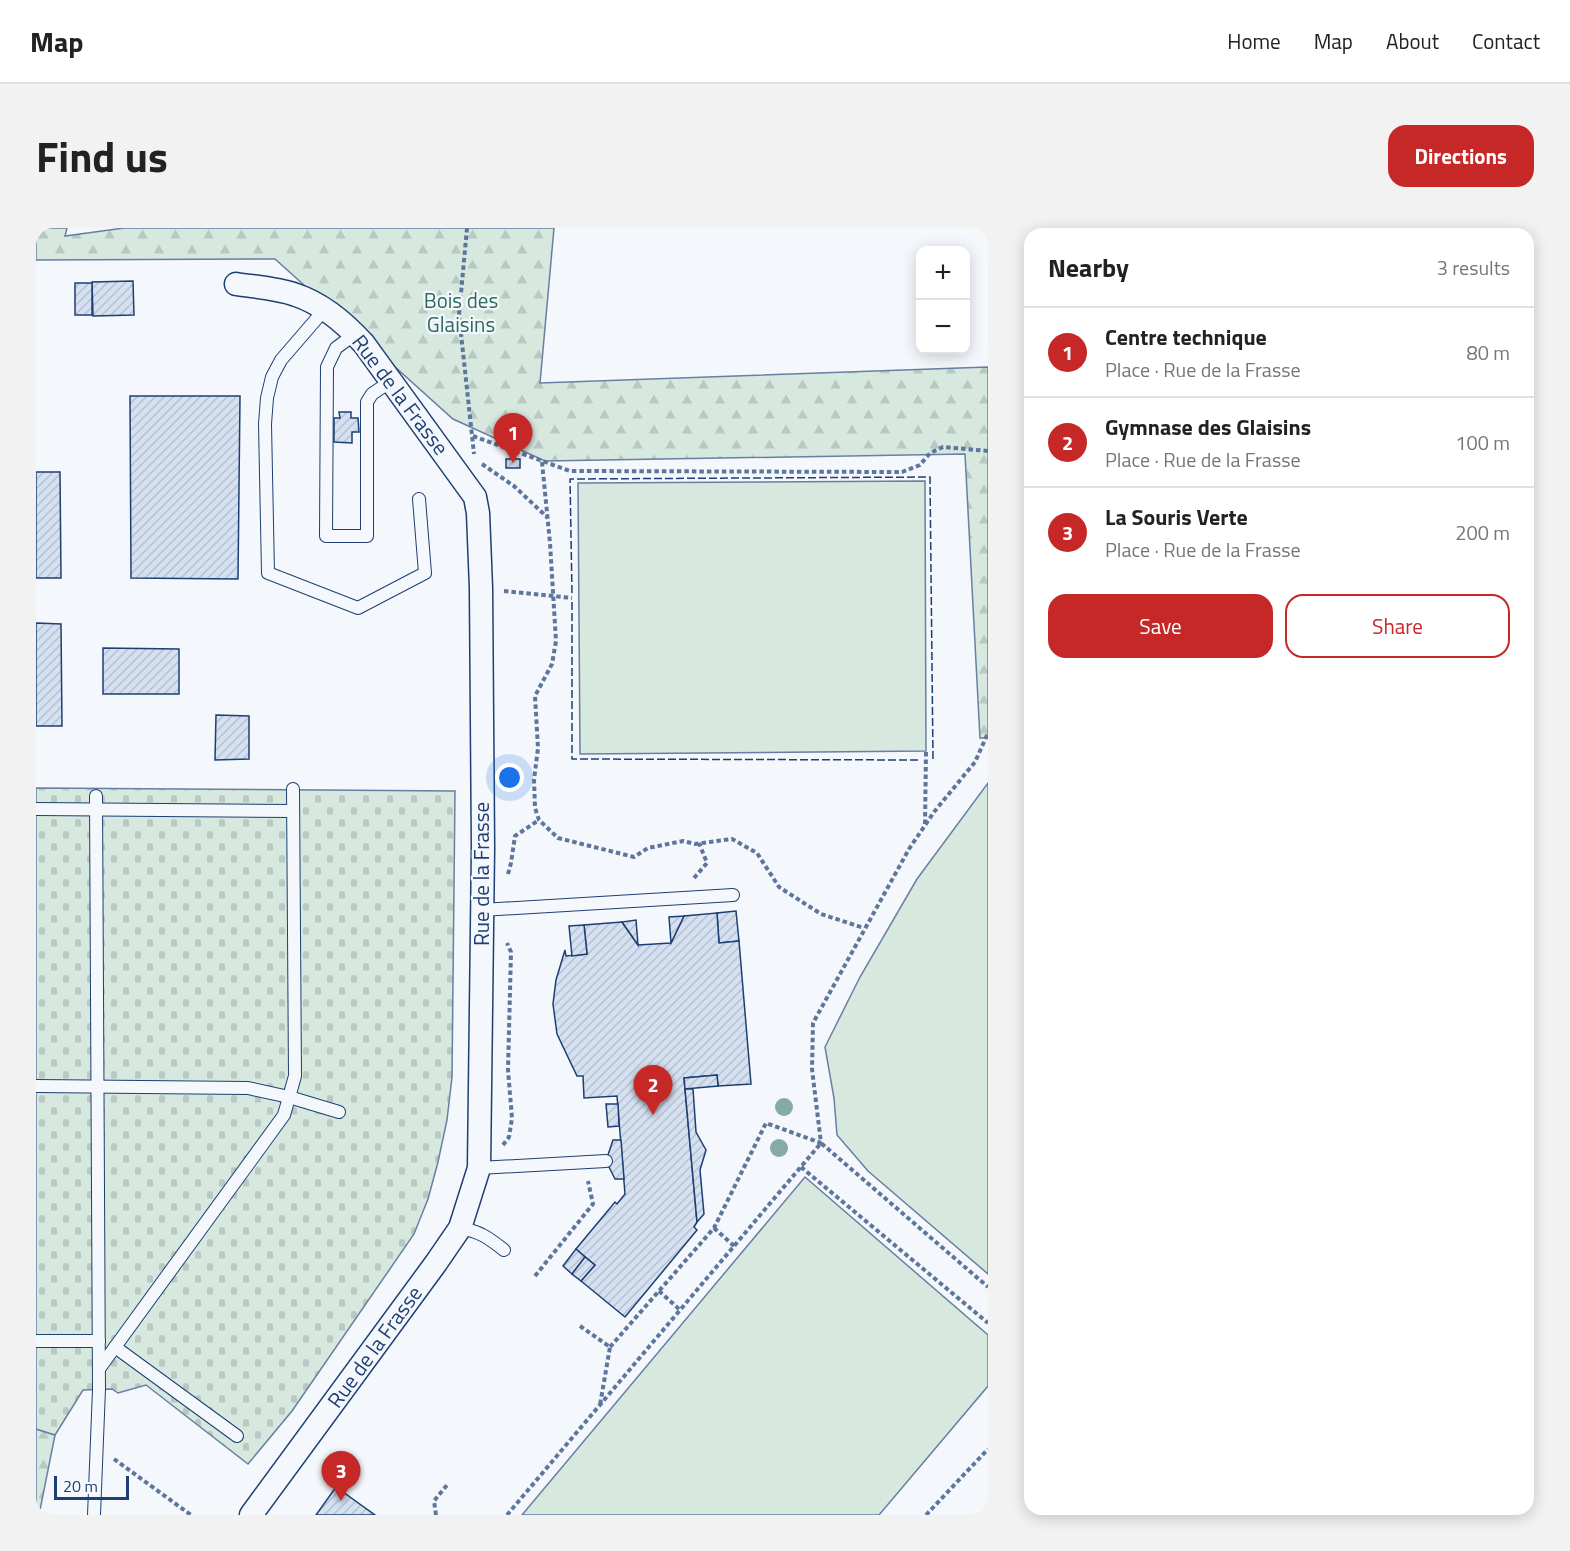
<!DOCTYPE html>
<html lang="en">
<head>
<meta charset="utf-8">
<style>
  body { margin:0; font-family:"Titillium Web",sans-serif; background:#f2f2f2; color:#222 }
  .controls { position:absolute; right:18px; top:18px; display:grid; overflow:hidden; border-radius:12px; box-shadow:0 3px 15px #0003 }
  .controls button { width:54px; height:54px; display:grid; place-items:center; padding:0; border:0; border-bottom:2px solid #e0e0e0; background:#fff; color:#222; font:30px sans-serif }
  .scale { position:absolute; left:18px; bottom:15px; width:75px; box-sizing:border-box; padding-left:6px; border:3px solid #1d3f73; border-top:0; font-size:16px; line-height:21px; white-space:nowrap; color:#1d3f73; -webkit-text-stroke:4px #f4f7fb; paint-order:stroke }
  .you { position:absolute; left:474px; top:550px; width:21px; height:21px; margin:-15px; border:4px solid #fff; border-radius:50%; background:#1a73e8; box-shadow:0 0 0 9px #1a73e833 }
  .badge { display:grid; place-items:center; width:39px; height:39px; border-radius:50%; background:#c62828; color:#fff; font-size:20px; font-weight:700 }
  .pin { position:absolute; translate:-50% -50px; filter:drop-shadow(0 2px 3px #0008) }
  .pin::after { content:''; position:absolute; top:32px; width:21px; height:18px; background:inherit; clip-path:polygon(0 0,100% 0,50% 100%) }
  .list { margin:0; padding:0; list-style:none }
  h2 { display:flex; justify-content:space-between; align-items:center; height:78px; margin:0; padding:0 24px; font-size:26px }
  h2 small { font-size:20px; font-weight:400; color:#767676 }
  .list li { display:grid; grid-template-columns:39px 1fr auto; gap:18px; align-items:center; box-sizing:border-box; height:90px; padding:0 24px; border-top:2px solid #e0e0e0 }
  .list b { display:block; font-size:22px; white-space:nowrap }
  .list p { margin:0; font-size:20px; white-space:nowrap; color:#767676 }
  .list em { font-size:20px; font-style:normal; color:#767676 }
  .actions { display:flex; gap:12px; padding:18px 24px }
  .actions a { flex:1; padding:14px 0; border:2px solid #c62828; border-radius:18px; text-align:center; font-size:21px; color:#c62828 }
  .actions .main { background:#c62828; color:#fff }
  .map { position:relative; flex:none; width:952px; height:1287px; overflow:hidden; border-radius:18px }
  header { display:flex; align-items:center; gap:36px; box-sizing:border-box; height:84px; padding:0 30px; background:#fff; border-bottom:2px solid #e0e0e0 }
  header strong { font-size:28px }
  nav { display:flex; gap:33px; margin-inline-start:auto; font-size:21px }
  .intro { display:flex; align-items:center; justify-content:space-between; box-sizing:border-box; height:144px; padding:0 36px }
  h1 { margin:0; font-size:42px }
  .button { padding:15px 27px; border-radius:18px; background:#c62828; color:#fff; font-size:21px; font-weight:700 }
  main { display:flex; gap:36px; padding:0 36px }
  aside { flex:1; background:#fff; border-radius:18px; box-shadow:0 3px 15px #0003 }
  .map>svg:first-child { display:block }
</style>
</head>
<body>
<header>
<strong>Map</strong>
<nav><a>Home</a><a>Map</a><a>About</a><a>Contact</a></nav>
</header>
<div class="intro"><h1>Find us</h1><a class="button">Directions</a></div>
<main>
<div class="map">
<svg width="952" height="1287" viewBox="0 0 952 1287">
  <defs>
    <pattern id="forest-firs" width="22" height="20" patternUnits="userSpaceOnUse" patternTransform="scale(1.5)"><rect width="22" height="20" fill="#d7e8df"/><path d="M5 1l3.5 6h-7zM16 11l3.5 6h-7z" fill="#b8c8c3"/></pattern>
    <pattern id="cemetery-stones" width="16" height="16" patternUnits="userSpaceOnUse" patternTransform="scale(1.5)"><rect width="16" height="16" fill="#d7e8df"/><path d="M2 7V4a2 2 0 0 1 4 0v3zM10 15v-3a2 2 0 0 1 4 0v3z" fill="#b8c8c3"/></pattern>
    <pattern id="building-hatch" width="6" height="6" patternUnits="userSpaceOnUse" patternTransform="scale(1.5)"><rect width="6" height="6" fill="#d5e0f0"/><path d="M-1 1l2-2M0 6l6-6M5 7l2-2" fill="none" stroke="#b6c1d1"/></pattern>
  </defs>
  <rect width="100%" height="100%" fill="#f4f7fb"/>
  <g fill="url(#forest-firs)" stroke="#687fa3" stroke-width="1.5">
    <path d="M0 0H31L29 8 88 0H518L504 155 952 139V510H944L929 226 509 233 417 191 239 31 0 32Z"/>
    <path d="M0 1201 19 1207 3 1287H0Z"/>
  </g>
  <path fill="url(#cemetery-stones)" stroke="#687fa3" stroke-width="1.5" d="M0 560 419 563 416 849 411 892 402 934 392 971 378 1006 256 1183 212 1236 110 1157 82 1165 76 1161 47 1162 19 1207 0 1201Z"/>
  <g fill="#d7e8df" stroke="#687fa3" stroke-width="1.5">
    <path d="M889 253 890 523 544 526 542 255Z"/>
    <path d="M952 555V1046L832 943 801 907 798 870 789 819 824 749 881 651Z"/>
    <path d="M769 949 952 1107V1158L843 1287H486Z"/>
  </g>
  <g fill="url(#building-hatch)" stroke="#1d3f73" stroke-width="1.5">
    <path d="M97 53 98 87 57 88 56 54Z"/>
    <rect x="39" y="55" width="17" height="32"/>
    <path d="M94 168H204L202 351 95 350Z"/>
    <path d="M303 184H315V190H322L323 204H316V215L298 214V190H304Z"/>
    <rect x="470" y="231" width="14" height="9"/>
    <path d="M0 244H24L25 350H0Z"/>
    <path d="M0 395 25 396 26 498H0Z"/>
    <path d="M67 420 143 421V466H67Z"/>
    <path d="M180 487 213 488V531L179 532Z"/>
    <path d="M700 683 703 713 683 715 681 685Z"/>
    <path d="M681 685 683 715 703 713 715 856 682 858 681 847 648 850 661 994 658 999 661 1002 589 1089 545 1053 559 1037 540 1021 579 974 581 976 589 966 581 868 548 870 547 848H541L521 806 517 776 520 752 529 722 530 728 551 726 548 697 586 694 602 717 635 715 648 688Z"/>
    <path d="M648 688 635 715 633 689Z"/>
    <path d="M600 692 602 717 586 694Z"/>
    <path d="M548 697 551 726 536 728 533 698Z"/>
    <path d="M681 847 682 858 649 861 648 850Z"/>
    <path d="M649 861H657L660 904 670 922 664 942 668 986 661 994Z"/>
    <path d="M570 876H582L583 898 572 899Z"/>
    <path d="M577 912H585L588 951H579L570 933Z"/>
    <path d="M540 1021 549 1029 536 1046 527 1038Z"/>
    <path d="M549 1029 559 1037 545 1053 536 1046Z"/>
    <path d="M300 1259 339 1287H280Z"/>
  </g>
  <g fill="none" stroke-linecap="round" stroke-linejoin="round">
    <defs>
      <g id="service">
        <path d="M289 81 245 132 236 149 231 170 229 196 232 345 322 380 389 345 383 271"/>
        <path d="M319 106 300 120 291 139 290 308H331V174L336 166 355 153"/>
        <path d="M0 581 257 583"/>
        <path d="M446 682 697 667"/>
        <path d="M0 858 212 860 253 869 303 884"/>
        <path d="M443 940 570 933"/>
        <path d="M424 1000C443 1003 453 1010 468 1022"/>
        <path d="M0 1113H63"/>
        <path d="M79 1119 201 1208"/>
        <path d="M63 1141 248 887 259 848 257 561"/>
        <path d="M58 1287 63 1161 60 568"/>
      </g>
      <path id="minor" d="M200 56C219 59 241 60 260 67 287 76 309 95 328 116L439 269 442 285 445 360 447 620 443 940 424 1000 400 1035 215 1287"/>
    </defs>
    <use href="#service" stroke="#1d3f73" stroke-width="14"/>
    <use href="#minor" stroke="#1d3f73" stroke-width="25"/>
    <g stroke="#5e769c" stroke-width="4" stroke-dasharray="4.5 3" stroke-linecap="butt">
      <path d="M431 0 423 87 438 226"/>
      <path d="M437 208 534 243 866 244 884 237 894 225 907 219 952 223"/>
      <path d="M506 234 514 315 520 413 516 436 499 468 502 520 498 552 499 580 503 592 522 610 598 629 612 620 647 613 659 616 696 611 721 625 743 659 785 686 828 700"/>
      <path d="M446 236 478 258 512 290"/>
      <path d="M468 363 536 370"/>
      <path d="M889 596 890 523"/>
      <path d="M472 646 475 635 479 608 503 592"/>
      <path d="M658 650 671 635 663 615"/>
      <path d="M467 917 473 909 476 890 472 842 475 724 471 715"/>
      <path d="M765 939 952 1095"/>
      <path d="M678 1000 698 1018"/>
      <path d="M499 1048 557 976 552 953"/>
      <path d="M623 1063 644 1082"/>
      <path d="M544 1098 574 1119 564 1177"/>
      <path d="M574 1119 678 1000 730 895 785 915 776 841 777 795 873 621 898 584 939 534 952 505"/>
      <path d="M78 1231 155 1287"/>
      <path d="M400 1287 398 1273 411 1257"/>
      <path d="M471 1287 785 915 952 1059"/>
      <path d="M890 1287 952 1221"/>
    </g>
    <use href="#service" stroke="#f4f7fb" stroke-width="12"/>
    <use href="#minor" stroke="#f4f7fb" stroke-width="22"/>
    <g stroke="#1d3f73" stroke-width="1.5" stroke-dasharray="8 3" stroke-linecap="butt">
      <path d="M536 365 534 251 894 249 897 531"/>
      <path d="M536 374V531L882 532"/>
    </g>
  </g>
  <g fill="#86aba6">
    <circle cx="748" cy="879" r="9"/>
    <circle cx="743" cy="920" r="9"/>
  </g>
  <g text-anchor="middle" stroke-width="4.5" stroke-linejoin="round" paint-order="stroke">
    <g font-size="21" fill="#2c6c60" stroke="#f4f7fb">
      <text x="425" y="80">Bois des<tspan x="425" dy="24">Glaisins</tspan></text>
    </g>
    <g font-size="21" fill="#1d3f73" stroke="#f4f7fb">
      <text transform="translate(364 167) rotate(53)" y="7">Rue de la Frasse</text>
      <text transform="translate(446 646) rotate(-90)" y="7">Rue de la Frasse</text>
      <text transform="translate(339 1119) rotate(-54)" y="7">Rue de la Frasse</text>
    </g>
  </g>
</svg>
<div class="controls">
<button>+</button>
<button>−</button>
</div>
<div class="scale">20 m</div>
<div class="you"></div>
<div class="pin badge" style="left:477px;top:235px">1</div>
<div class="pin badge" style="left:617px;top:887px">2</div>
<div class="pin badge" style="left:305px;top:1273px">3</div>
</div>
<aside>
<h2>Nearby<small>3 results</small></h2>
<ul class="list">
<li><span class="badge">1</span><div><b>Centre technique</b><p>Place · Rue de la Frasse</p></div><em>80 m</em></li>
<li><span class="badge">2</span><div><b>Gymnase des Glaisins</b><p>Place · Rue de la Frasse</p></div><em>100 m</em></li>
<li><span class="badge">3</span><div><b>La Souris Verte</b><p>Place · Rue de la Frasse</p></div><em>200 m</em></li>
</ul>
<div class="actions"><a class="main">Save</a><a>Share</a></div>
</aside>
</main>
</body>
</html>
